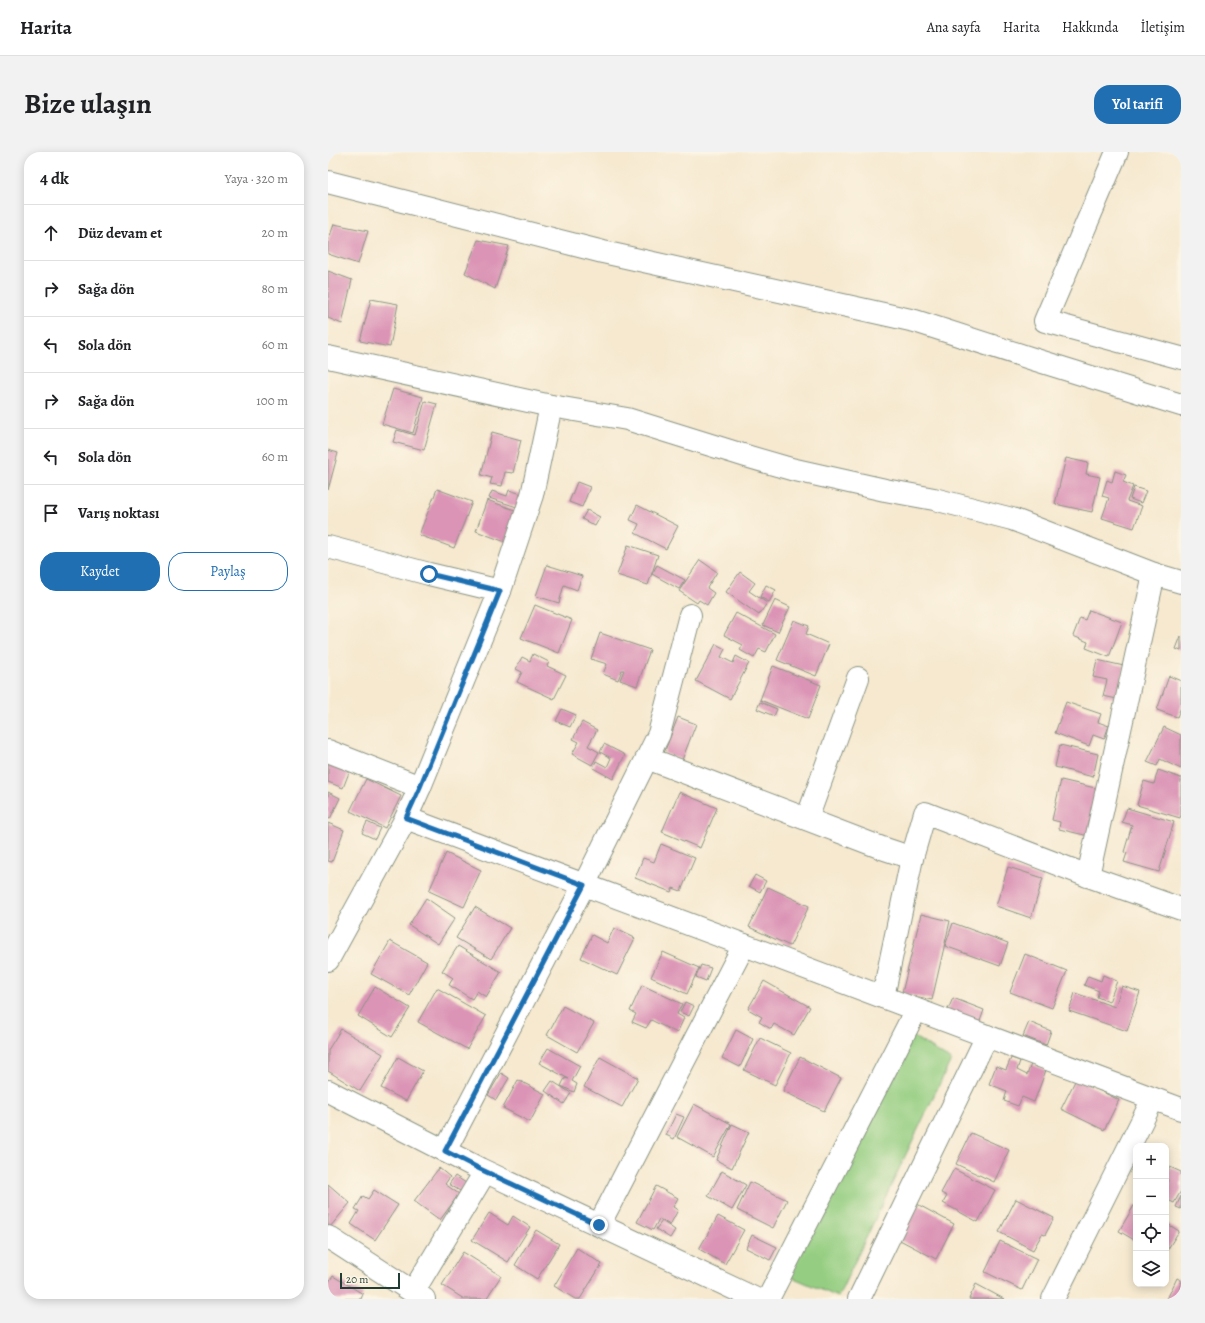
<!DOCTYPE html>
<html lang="tr">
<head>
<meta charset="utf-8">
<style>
  body { margin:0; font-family:Alegreya,serif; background:#f2f2f2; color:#202124 }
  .controls { position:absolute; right:12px; bottom:12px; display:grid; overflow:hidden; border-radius:8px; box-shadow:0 2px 10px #0003 }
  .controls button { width:36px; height:36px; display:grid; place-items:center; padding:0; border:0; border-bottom:1px solid #e0e0e0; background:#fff; color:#202124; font:20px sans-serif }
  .scale { position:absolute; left:12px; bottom:10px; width:60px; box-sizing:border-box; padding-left:4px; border:2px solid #1f3d34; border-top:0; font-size:11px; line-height:14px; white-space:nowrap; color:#1f3d34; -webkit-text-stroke:3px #fcf5e5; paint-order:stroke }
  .stop { position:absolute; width:12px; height:12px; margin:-9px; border:3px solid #1f6fb2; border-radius:50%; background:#fff }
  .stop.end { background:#1f6fb2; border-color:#fff; box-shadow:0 1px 4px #0008 }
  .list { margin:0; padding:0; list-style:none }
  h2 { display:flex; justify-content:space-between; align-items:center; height:52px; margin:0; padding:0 16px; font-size:17px }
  h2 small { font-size:13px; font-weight:400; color:#757577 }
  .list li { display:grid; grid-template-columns:26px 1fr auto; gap:12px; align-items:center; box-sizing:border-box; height:56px; padding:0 16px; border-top:1px solid #e0e0e0 }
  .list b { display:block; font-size:15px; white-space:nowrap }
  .list em { font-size:13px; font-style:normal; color:#757577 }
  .actions { display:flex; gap:8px; padding:12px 16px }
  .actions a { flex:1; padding:9px 0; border:1px solid #1f6fb2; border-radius:16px; text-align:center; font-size:14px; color:#1f6fb2 }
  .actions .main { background:#1f6fb2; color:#fff }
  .icon { flex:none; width:22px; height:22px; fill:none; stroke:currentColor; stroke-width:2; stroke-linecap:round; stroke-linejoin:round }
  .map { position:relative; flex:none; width:853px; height:1147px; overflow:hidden; border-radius:16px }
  header { display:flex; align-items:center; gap:24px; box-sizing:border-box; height:56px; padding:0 20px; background:#fff; border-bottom:1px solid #e0e0e0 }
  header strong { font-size:19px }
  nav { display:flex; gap:22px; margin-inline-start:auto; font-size:14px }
  .intro { display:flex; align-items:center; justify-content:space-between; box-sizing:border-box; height:96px; padding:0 24px }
  h1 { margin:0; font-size:28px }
  .button { padding:10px 18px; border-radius:16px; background:#1f6fb2; color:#fff; font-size:14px; font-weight:700 }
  main { display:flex; gap:24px; padding:0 24px }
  aside { flex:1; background:#fff; border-radius:16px; box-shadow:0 2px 10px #0003 }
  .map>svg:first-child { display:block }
</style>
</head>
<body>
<header>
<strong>Harita</strong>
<nav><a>Ana sayfa</a><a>Harita</a><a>Hakkında</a><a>İletişim</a></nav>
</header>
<div class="intro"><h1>Bize ulaşın</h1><a class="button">Yol tarifi</a></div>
<main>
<aside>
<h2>4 dk<small>Yaya · 320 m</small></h2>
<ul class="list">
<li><svg class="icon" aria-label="ahead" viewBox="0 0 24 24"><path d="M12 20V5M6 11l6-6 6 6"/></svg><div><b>Düz devam et</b></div><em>20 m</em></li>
<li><svg class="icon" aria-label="right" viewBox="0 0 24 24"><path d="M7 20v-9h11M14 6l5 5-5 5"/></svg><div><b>Sağa dön</b></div><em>80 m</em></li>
<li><svg class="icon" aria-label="left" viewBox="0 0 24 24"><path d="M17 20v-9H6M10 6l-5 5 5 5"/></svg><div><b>Sola dön</b></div><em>60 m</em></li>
<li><svg class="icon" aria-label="right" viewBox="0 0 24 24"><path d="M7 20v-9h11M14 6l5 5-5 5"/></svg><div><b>Sağa dön</b></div><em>100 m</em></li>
<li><svg class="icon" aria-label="left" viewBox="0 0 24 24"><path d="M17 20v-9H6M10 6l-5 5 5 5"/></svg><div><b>Sola dön</b></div><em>60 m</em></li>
<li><svg class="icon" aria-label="arrive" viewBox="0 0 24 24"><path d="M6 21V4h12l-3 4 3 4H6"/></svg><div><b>Varış noktası</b></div></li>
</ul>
<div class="actions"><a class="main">Kaydet</a><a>Paylaş</a></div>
</aside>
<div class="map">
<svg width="853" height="1147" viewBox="0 0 853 1147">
  <rect width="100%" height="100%" fill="#fcf5e5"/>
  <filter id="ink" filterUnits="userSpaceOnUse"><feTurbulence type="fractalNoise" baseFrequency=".025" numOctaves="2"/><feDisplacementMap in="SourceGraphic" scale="8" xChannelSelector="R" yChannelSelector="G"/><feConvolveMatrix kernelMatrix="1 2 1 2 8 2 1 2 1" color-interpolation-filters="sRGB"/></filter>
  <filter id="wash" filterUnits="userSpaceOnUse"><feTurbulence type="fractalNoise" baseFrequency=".012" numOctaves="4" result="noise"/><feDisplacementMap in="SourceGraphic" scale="16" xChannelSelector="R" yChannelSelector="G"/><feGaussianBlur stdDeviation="0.9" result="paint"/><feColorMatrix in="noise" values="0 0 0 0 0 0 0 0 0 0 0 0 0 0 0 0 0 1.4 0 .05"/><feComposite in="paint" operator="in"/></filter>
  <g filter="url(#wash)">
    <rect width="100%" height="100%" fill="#f6e9d0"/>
    <path fill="#95ce82" stroke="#5a865b" d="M583 883 623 908 510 1145 459 1123Z"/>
    <g id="blocks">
      <g fill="#db94b6">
        <path d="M6 72 40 79 30 112 0 102V90Z"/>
        <path d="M150 88 181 94 167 137 137 121Z"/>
        <path d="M0 119 24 128 14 172 0 166Z"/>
        <path d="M43 147 70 152 62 195 32 189Z"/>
        <path d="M65 237 95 245 85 281 54 272Z"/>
        <path d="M97 249 109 252 96 298 65 290 69 278 87 283Z"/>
        <path d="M164 280 193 288 185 321 177 320 174 334 162 332 164 326 153 323Z"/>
        <path d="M0 298 10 301 0 338Z"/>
        <path d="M738 306 760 311 758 322 772 325 764 360 727 352Z"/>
        <path d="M787 319 798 323 795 330 805 334 799 349 814 354 806 376 774 366 781 346 774 344 779 328 784 330Z"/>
        <path d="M249 330 262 335 254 355 241 350Z"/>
        <path d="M806 335 818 339 813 351 802 347Z"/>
        <path d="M109 337 144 350 126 396 91 383Z"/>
        <path d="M181 338 197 343 192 356 161 346 164 339 179 344Z"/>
        <path d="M159 348 192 360 180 391 148 379Z"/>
        <path d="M309 353 350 374 338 397 307 381 311 372 302 368Z"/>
        <path d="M259 358 272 365 267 374 254 367Z"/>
        <path d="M300 393 330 403 320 433 289 423Z"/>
        <path d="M372 408 389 420 379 436 386 441 379 453 371 448 369 451 351 439Z"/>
        <path d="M219 413 254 424 249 438 236 433 231 451 208 444Z"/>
        <path d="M329 413 357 428 351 437 324 422Z"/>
        <path d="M412 420 427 431 421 439 439 451 431 463 398 440Z"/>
        <path d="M438 433 448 438 441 450 432 445Z"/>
        <path d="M447 448 462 455 450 480 435 473Z"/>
        <path d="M207 453 244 468 231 501 193 486Z"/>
        <path d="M761 458 794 470 781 505 758 496 760 490 745 484 752 466 757 468Z"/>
        <path d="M408 461 447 482 438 500 431 497 426 506 412 498 415 493 396 483Z"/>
        <path d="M466 468 481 474 478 482 501 492 488 524 449 508Z"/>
        <path d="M272 481 322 498 309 534 292 528 296 518H294L290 528 275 522 279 512 263 507Z"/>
        <path d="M853 484V499L848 497Z"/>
        <path d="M388 492 397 497 393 505 405 511 408 504 421 511 402 547 368 529Z"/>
        <path d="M205 502 221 510 219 514 238 523 226 547 189 530 194 520 188 517 194 505 202 509Z"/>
        <path d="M769 508 796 514 789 547 775 544 779 528 765 525Z"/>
        <path d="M445 514 493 533 480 567 432 548Z"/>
        <path d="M841 524 853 529V555L849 565 829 558Z"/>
        <path d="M432 550 449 557 446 564 429 557Z"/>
        <path d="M738 550 773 562 770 570 781 574 776 587 765 583 761 594 727 581Z"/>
        <path d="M234 557 248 563 242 575 228 569Z"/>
        <path d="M350 565 368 572 354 608 336 601Z"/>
        <path d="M254 570 269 578 260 594 271 600 264 613 244 602 251 590 245 587Z"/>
        <path d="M836 575 853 583V617L832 607 829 614 819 610Z"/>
        <path d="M276 592 297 603 285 627 265 616 268 609 279 615 283 606 272 600Z"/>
        <path d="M732 593 770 602 765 625 727 615Z"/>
        <path d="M0 609 22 618 15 636 0 630Z"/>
        <path d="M830 618 853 626V663L852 666 809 653 816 629 826 632Z"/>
        <path d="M38 627 73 644 57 676 22 659Z"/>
        <path d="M733 628 776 638 765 685 731 677 732 670 724 668Z"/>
        <path d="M0 640 12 646 2 667 0 666Z"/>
        <path d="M351 640 389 656 372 696 334 680Z"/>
        <path d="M799 656 846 670 831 720 796 710 799 701 796 700 804 673 794 670Z"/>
        <path d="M39 670 52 676 47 687 34 681Z"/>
        <path d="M0 671 16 678 4 710 0 709Z"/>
        <path d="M333 692 367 706 353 739 345 736 343 740 307 726 315 706 326 710Z"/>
        <path d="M118 701 153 718 136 755 101 739Z"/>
        <path d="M680 715 715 726 703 766 668 754Z"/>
        <path d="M427 723 438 729 432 740 421 734Z"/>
        <path d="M440 735 481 754 462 794 421 775Z"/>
        <path d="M98 746 127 766 110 792 81 773Z"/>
        <path d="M147 755 182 776 163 807 128 786Z"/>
        <path d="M593 762 622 769 604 848 574 841Z"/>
        <path d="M625 771 680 791 672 814 617 794Z"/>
        <path d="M286 776 307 786 289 823 253 806 264 783 279 791Z"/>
        <path d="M62 789 99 810 81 843 43 822Z"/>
        <path d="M130 794 173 820 158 845 149 839 144 847 121 833 125 826 114 819Z"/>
        <path d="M335 800 371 816 359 842 323 825Z"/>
        <path d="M697 802 739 819 724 856 682 840Z"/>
        <path d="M373 813 383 816 378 829 368 825Z"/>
        <path d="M775 823 789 829 781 850 769 845 771 839 756 833 760 824 773 829Z"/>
        <path d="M436 829 482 855 466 883 446 872 443 877 431 870 434 865 420 857Z"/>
        <path d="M314 833 354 852 349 862 356 866 349 881 323 868 318 876 304 870 308 862 302 859Z"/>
        <path d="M794 834 812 840 799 879 741 859 747 841 787 855Z"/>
        <path d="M47 835 82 856 64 885 30 864Z"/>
        <path d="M109 836 158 864 139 897 90 870Z"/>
        <path d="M625 846 656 858 651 872 619 860Z"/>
        <path d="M357 850 366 854 361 864 352 860Z"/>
        <path d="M235 854 266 871 249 900 219 883Z"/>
        <path d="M701 870 723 879 718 893 695 884Z"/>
        <path d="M13 877 55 902 32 939 0 919V898Z"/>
        <path d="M408 878 425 887 412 915 394 906Z"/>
        <path d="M432 886 463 901 447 933 416 918Z"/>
        <path d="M220 896 252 914 244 929 249 932 246 940 233 934 237 926 241 927 211 911Z"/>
        <path d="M70 905 95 919 78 949 53 936Z"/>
        <path d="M272 905 310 926 294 955 256 935Z"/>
        <path d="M472 905 513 926 496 959 455 939Z"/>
        <path d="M683 906 692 909 689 918 699 923 703 912 718 918 706 950 694 945 690 954 676 949 679 939 661 932 668 914 678 918Z"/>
        <path d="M173 921 181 926 168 948 160 943Z"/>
        <path d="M748 927 791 948 776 978 733 957Z"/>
        <path d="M190 928 217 942 202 970 175 956Z"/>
        <path d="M224 929 243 941 236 952 217 939Z"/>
        <path d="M366 952 403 972 385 1005 349 985Z"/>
        <path d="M348 962 356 965 346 987 338 983Z"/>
        <path d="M404 972 421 980 404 1016 388 1008Z"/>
        <path d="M643 981 681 998 666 1030 628 1012Z"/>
        <path d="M842 1015 853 1020V1039L846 1051 838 1047V1033L840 1028 838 1027V1023Z"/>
        <path d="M111 1016 122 1025 117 1032 131 1042 112 1068 86 1049Z"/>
        <path d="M626 1017 667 1038 650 1070 615 1051 619 1044 613 1041Z"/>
        <path d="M394 1019 418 1033 404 1058 380 1044Z"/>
        <path d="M127 1024 138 1031 132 1039 121 1032Z"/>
        <path d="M422 1030 459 1048 445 1076 409 1058Z"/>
        <path d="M0 1032 22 1051 2 1075 0 1073Z"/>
        <path d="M328 1034 350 1046 345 1055 350 1058 342 1073 331 1067 325 1078 309 1070Z"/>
        <path d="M46 1038 70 1053 47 1088 23 1072 31 1059 27 1057 35 1044 40 1047Z"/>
        <path d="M853 1044V1057L848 1055Z"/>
        <path d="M688 1047 726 1066 717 1083 714 1082 705 1098 671 1080Z"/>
        <path d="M589 1052 626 1072 608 1107 570 1087Z"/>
        <path d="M807 1052 808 1053V1089L791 1079Z"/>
        <path d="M161 1061 180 1073 185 1064 202 1075 180 1110 144 1088Z"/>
        <path d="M390 1064 416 1078 397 1112 371 1097Z"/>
        <path d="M334 1069 347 1078 342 1086 328 1077Z"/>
        <path d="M838 1071 851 1079 838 1100Z"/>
        <path d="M208 1078 231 1092 209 1127 187 1113Z"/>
        <path d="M424 1083 449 1095 442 1108 418 1096Z"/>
        <path d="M672 1089 709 1107 694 1138 657 1120Z"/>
        <path d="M249 1096 274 1112 252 1147H247L226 1134Z"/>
        <path d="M135 1100 173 1124 158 1147H136L114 1133Z"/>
        <path d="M5 1124 35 1142 33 1147H0V1131Z"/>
        <path d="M849 1126 853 1128V1147H839Z"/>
        <path d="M648 1132 676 1147H641Z"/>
      </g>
    </g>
  </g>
  <g filter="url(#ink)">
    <use href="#blocks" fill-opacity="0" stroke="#8a9382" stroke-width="1"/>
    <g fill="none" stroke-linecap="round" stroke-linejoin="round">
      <defs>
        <g id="minor">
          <path d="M789 0 717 169 853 206"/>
          <path d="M0 30 275 100 587 169 705 207 853 253"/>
          <path d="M0 205 223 254 299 267 418 304 463 317 557 338 606 347 684 367 826 422"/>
          <path d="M0 395 101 422 172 439"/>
          <path d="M0 599 92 635"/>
          <path d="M319 606 554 696 584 706 597 661 760 724 853 757"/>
          <path d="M78 666 853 957"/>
          <path d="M479 667 530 526"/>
          <path d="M760 724 826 422 853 430"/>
          <path d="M0 808 78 666 92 635 172 439 204 343 223 254"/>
          <path d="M555 845 584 706"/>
          <path d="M0 939 152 1017 428 1147"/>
          <path d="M117 999 256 733 331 582 362 463"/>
          <path d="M271 1073 416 793"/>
          <path d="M0 1085 96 1147"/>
          <path d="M85 1140 157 1020"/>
          <path d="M440 1147 588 858"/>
          <path d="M531 1147 659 884"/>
          <path d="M725 1147 825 947"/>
        </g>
      </defs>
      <use href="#minor" stroke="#8a9382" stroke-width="24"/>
      <use href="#minor" stroke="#fff" stroke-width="22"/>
    </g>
  </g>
  <g fill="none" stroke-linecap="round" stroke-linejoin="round" filter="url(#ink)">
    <path stroke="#1f6fb2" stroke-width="5" d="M101 422 172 439 92 635 78 666 256 733 117 999 152 1017 271 1073"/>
  </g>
</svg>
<div class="controls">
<button>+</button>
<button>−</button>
<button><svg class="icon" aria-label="locate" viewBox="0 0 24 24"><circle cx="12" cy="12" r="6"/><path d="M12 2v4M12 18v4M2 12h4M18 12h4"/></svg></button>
<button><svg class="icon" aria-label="layers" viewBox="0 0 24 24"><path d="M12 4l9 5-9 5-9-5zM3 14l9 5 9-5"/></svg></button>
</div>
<div class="scale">20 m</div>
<div class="stop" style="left:101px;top:422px"></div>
<div class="stop end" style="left:271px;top:1073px"></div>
</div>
</main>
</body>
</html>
